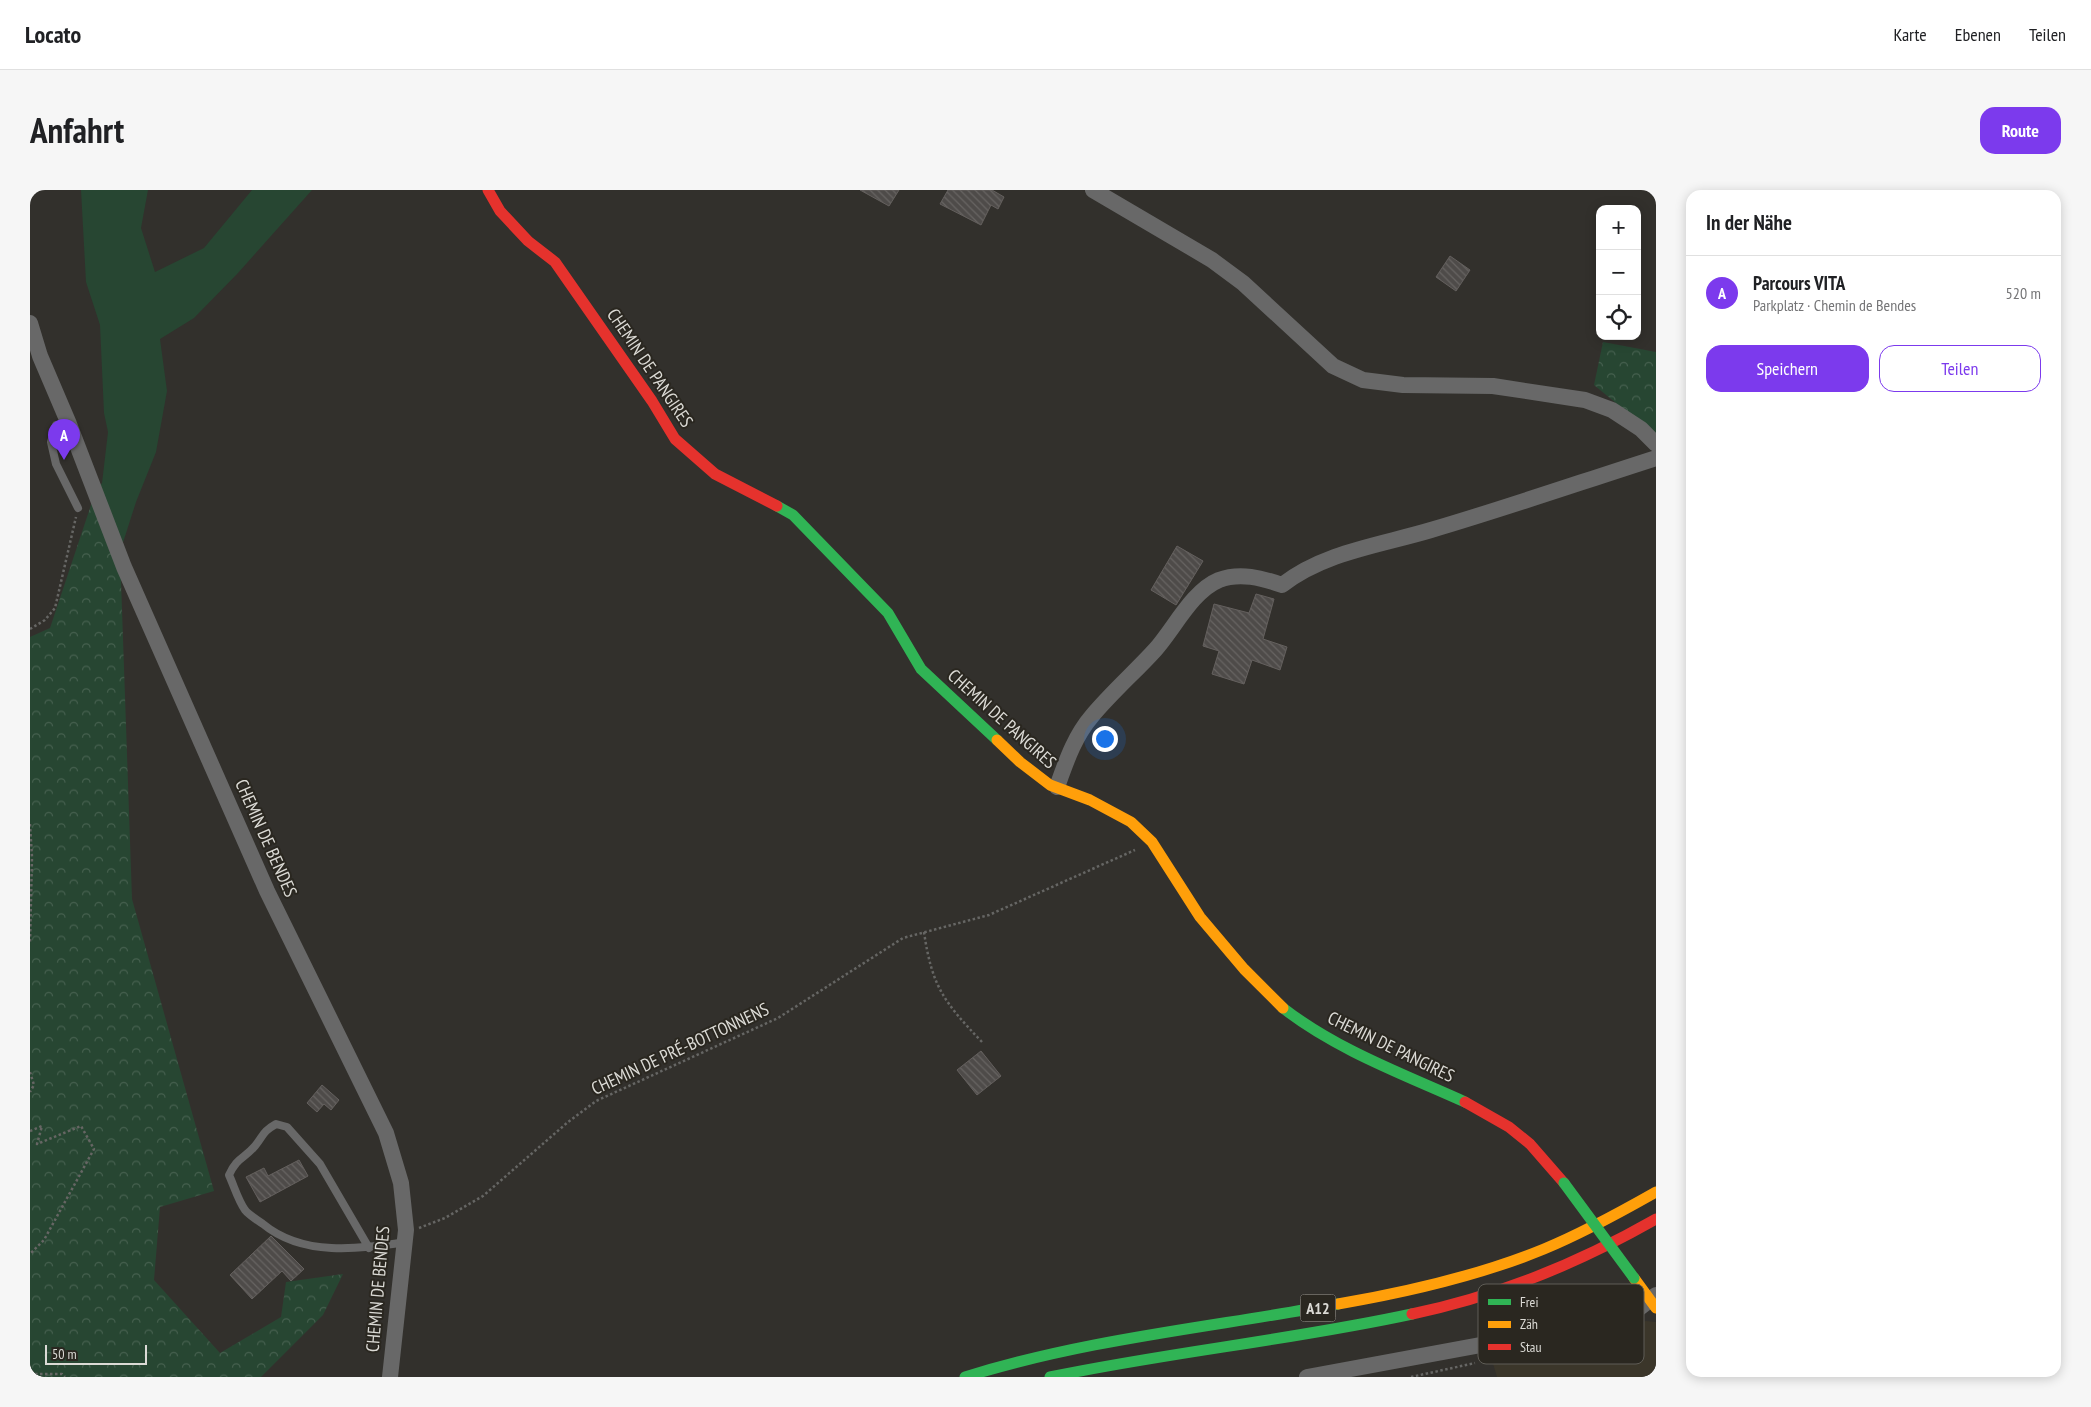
<!DOCTYPE html>
<html lang="de">
<head>
<meta charset="utf-8">
<style>
  body { margin:0; font-family:"PT Sans Narrow",sans-serif; background:#f6f6f6; color:#202124 }
  .controls { position:absolute; right:15px; top:15px; display:grid; overflow:hidden; border-radius:10px; box-shadow:0 2px 12px #0003 }
  .controls button { width:45px; height:45px; display:grid; place-items:center; padding:0; border:0; border-bottom:1px solid #e0e0e0; background:#fff; color:#202124; font:25px sans-serif }
  .scale { position:absolute; left:15px; bottom:12px; width:102px; box-sizing:border-box; padding-left:5px; border:2px solid #dbdad5; border-top:0; font-size:14px; line-height:18px; white-space:nowrap; color:#dbdad5; -webkit-text-stroke:4px #2a2720; paint-order:stroke }
  .you { position:absolute; left:1074px; top:548px; width:18px; height:18px; margin:-12px; border:4px solid #fff; border-radius:50%; background:#1a73e8; box-shadow:0 0 0 8px #1a73e833 }
  .badge { display:grid; place-items:center; width:32px; height:32px; border-radius:50%; background:#7c3aed; color:#fff; font-size:16px; font-weight:700 }
  .pin { position:absolute; translate:-50% -41px; filter:drop-shadow(0 1px 2px #0008) }
  .pin::after { content:''; position:absolute; top:26px; width:18px; height:15px; background:inherit; clip-path:polygon(0 0,100% 0,50% 100%) }
  .list { margin:0; padding:0; list-style:none }
  h2 { display:flex; justify-content:space-between; align-items:center; height:65px; margin:0; padding:0 20px; font-size:21px }
  h2 small { font-size:16px; font-weight:400; color:#757577 }
  .list li { display:grid; grid-template-columns:32px 1fr auto; gap:15px; align-items:center; box-sizing:border-box; height:75px; padding:0 20px; border-top:1px solid #e0e0e0 }
  .list b { display:block; font-size:19px; white-space:nowrap }
  .list p { margin:0; font-size:16px; white-space:nowrap; color:#757577 }
  .list em { font-size:16px; font-style:normal; color:#757577 }
  .actions { display:flex; gap:10px; padding:15px 20px }
  .actions a { flex:1; padding:11px 0; border:1px solid #7c3aed; border-radius:15px; text-align:center; font-size:18px; color:#7c3aed }
  .actions .main { background:#7c3aed; color:#fff }
  .icon { flex:none; width:28px; height:28px; fill:none; stroke:currentColor; stroke-width:2; stroke-linecap:round; stroke-linejoin:round }
  .map { position:relative; flex:none; width:1626px; height:1187px; overflow:hidden; border-radius:15px }
  header { display:flex; align-items:center; gap:30px; box-sizing:border-box; height:70px; padding:0 25px; background:#fff; border-bottom:1px solid #e0e0e0 }
  header strong { font-size:24px }
  nav { display:flex; gap:28px; margin-inline-start:auto; font-size:18px }
  .intro { display:flex; align-items:center; justify-content:space-between; box-sizing:border-box; height:120px; padding:0 30px }
  h1 { margin:0; font-size:35px }
  .button { padding:12px 22px; border-radius:15px; background:#7c3aed; color:#fff; font-size:18px; font-weight:700 }
  main { display:flex; gap:30px; padding:0 30px }
  aside { flex:1; background:#fff; border-radius:15px; box-shadow:0 2px 12px #0003 }
  .map>svg:first-child { display:block }
</style>
</head>
<body>
<header>
<strong>Locato</strong>
<nav><a>Karte</a><a>Ebenen</a><a>Teilen</a></nav>
</header>
<div class="intro"><h1>Anfahrt</h1><a class="button">Route</a></div>
<main>
<div class="map">
<svg width="1626" height="1187" viewBox="0 0 1626 1187">
  <defs>
    <pattern id="forest-crowns" width="20" height="18" patternUnits="userSpaceOnUse" patternTransform="scale(1.25)"><rect width="20" height="18" fill="#274632"/><path d="M2 6a3 3 0 1 1 6 0M12 15a3 3 0 1 1 6 0" fill="none" stroke="#46604f"/></pattern>
    <pattern id="building-back-hatch" width="6" height="6" patternUnits="userSpaceOnUse" patternTransform="scale(1.25)"><rect width="6" height="6" fill="#4e4b49"/><path d="M-1 5l2 2M0 0l6 6M5-1l2 2" fill="none" stroke="#676462"/></pattern>
  </defs>
  <rect width="100%" height="100%" fill="#32302c"/>
  <path fill="#3b362a" d="M1616 1131 1626 1132V1187H1467L1459 1160Z"/>
  <path fill="#274632" d="M51 0H118L111 38 125 82 174 58 222 0H282L208 83 164 128 130 149 137 201 126 262 106 312 90 362 65 303 72 293 78 242 74 223 70 135 56 92Z"/>
  <g fill="url(#forest-crowns)">
    <path d="M1573 152 1626 162V246L1564 195Z"/>
    <path d="M65 303 90 362 102 709 184 1001 130 1017 124 1090 190 1163 251 1127 256 1092 313 1084 293 1125 231 1187H0V447L20 438Z"/>
  </g>
  <g fill="url(#building-back-hatch)" stroke="#64605e">
    <path d="M830 0H869L859 16Z"/>
    <path d="M918 0H962L974 7 968 19 961 15 951 35 910 14Z"/>
    <path d="M1420 66 1440 80 1426 101 1406 87Z"/>
    <path d="M1147 356 1173 371 1146 415 1121 400Z"/>
    <path d="M1226 404 1244 409 1233 449 1257 457 1250 480 1222 470 1214 494 1182 484 1189 461 1173 456 1184 414 1219 423Z"/>
    <path d="M951 861 971 886 947 905 927 880Z"/>
    <path d="M292 895 309 910 301 920 294 914 287 922 277 913Z"/>
    <path d="M269 970 278 986 230 1012 216 987 234 978 238 986Z"/>
    <path d="M241 1046 274 1079 261 1091 252 1081 222 1109 200 1085Z"/>
  </g>
  <g fill="none" stroke-linecap="round" stroke-linejoin="round">
    <g stroke="#666664" stroke-width="2.5" stroke-dasharray="2.5 2.5" stroke-linecap="butt">
      <path d="M0 439 15 430 25 418 46 327"/>
      <path d="M0 634 2 667 0 754"/>
      <path d="M894 742C902 797 914 812 952 852"/>
      <path d="M0 882 4 895 0 902"/>
      <path d="M0 941 12 936 7 954 51 936 64 959 14 1050 0 1064"/>
      <path d="M389 1038 415 1028 453 1006 538 932 566 911 748 828 873 748 959 725 1105 660"/>
      <path d="M0 1184H32L35 1187"/>
      <path d="M1381 1187 1445 1173"/>
    </g>
    <g stroke="#686868" stroke-width="8">
      <path d="M39 234 26 235 21 252 26 274 48 318"/>
      <path d="M339 1058 290 974 257 937 246 934C232 942 234 945 225 956 214 969 207 967 199 985 204 996 208 1010 215 1020 219 1025 227 1030 233 1034 273 1067 328 1059 376 1052"/>
    </g>
    <g stroke="#686868" stroke-width="16">
      <path d="M1063 0 1182 70 1213 93 1303 176 1333 190 1373 195 1463 196 1555 210 1582 220 1611 239 1626 254"/>
      <path d="M0 133 10 166 39 234 94 377 237 701 356 943 371 993 376 1040 360 1187"/>
      <path d="M1027 597C1036 572 1044 547 1062 526 1081 503 1105 482 1125 460 1144 439 1162 401 1189 390 1210 382 1232 388 1252 395 1294 362 1351 355 1401 340 1476 318 1551 292 1626 268"/>
      <path d="M1277 1187 1576 1132 1603 1123 1626 1105"/>
    </g>
    <g stroke="#30b455" stroke-width="11">
      <path d="M747 316 763 325 858 423 891 479 967 550"/>
      <path d="M1253 818C1307 860 1373 884 1435 912"/>
      <path d="M935 1187C1056 1149 1183 1137 1308 1114"/>
      <path d="M1020 1187C1140 1162 1262 1150 1382 1124"/>
    </g>
    <g stroke="#ff9f0a" stroke-width="11">
      <path d="M967 550 990 572 1020 595 1060 610 1101 632 1122 652 1170 727 1214 779 1253 818"/>
      <path d="M1604 1088 1626 1118"/>
      <path d="M1308 1114C1378 1102 1448 1086 1514 1059 1553 1043 1589 1023 1626 1002"/>
    </g>
    <g stroke="#e5322d" stroke-width="11">
      <path d="M458 0 470 21 498 51 525 72 622 211 645 249 685 284 747 316"/>
      <path d="M1435 912 1479 937 1500 954 1534 993"/>
      <path d="M1382 1124C1469 1106 1549 1073 1626 1029"/>
    </g>
    <path stroke="#30b455" stroke-width="11" d="M1534 993 1604 1088"/>
  </g>
  <g text-anchor="middle" stroke-width="4" stroke-linejoin="round" paint-order="stroke">
    <rect fill="#2a2720" stroke="#a6a49f" stroke-width="1" x="1270.5" y="1104.5" width="35" height="27" rx="4"/>
    <g font-size="16" font-weight="bold" fill="#dbdad5">
      <text x="1288" y="1124">A12</text>
    </g>
    <g font-size="18" fill="#dbdad5" stroke="#2a2720">
      <text transform="translate(620 178) rotate(56)" y="6">CHEMIN DE PANGIRES</text>
      <text transform="translate(972 529) rotate(42)" y="6">CHEMIN DE PANGIRES</text>
      <text transform="translate(236 648) rotate(66)" y="6">CHEMIN DE BENDES</text>
      <text transform="translate(1361 857) rotate(26)" y="6">CHEMIN DE PANGIRES</text>
      <text transform="translate(650 859) rotate(-25)" y="6">CHEMIN DE PRÉ-BOTTONNENS</text>
      <text transform="translate(348 1099) rotate(-85)" y="6">CHEMIN DE BENDES</text>
    </g>
  </g>
  <rect x="1448" y="1094" width="166" height="80" rx="8" fill="#2a2720" stroke="#5f5d56" stroke-width="1"/>
  <rect x="1458" y="1109" width="23" height="6" fill="#30b455"/>
  <rect x="1458" y="1131" width="23" height="7" fill="#ff9f0a"/>
  <rect x="1458" y="1154" width="23" height="6" fill="#e5322d"/>
  <g font-size="14" fill="#dbdad5">
    <text x="1490" y="1117">Frei</text>
    <text x="1490" y="1139">Zäh</text>
    <text x="1490" y="1162">Stau</text>
  </g>
</svg>
<div class="controls">
<button>+</button>
<button>−</button>
<button><svg class="icon" aria-label="locate" viewBox="0 0 24 24"><circle cx="12" cy="12" r="6"/><path d="M12 2v4M12 18v4M2 12h4M18 12h4"/></svg></button>
</div>
<div class="scale">50 m</div>
<div class="you"></div>
<div class="pin badge" style="left:34px;top:270px">A</div>
</div>
<aside>
<h2>In der Nähe<small></small></h2>
<ul class="list">
<li><span class="badge">A</span><div><b>Parcours VITA</b><p>Parkplatz · Chemin de Bendes</p></div><em>520 m</em></li>
</ul>
<div class="actions"><a class="main">Speichern</a><a>Teilen</a></div>
</aside>
</main>
</body>
</html>
